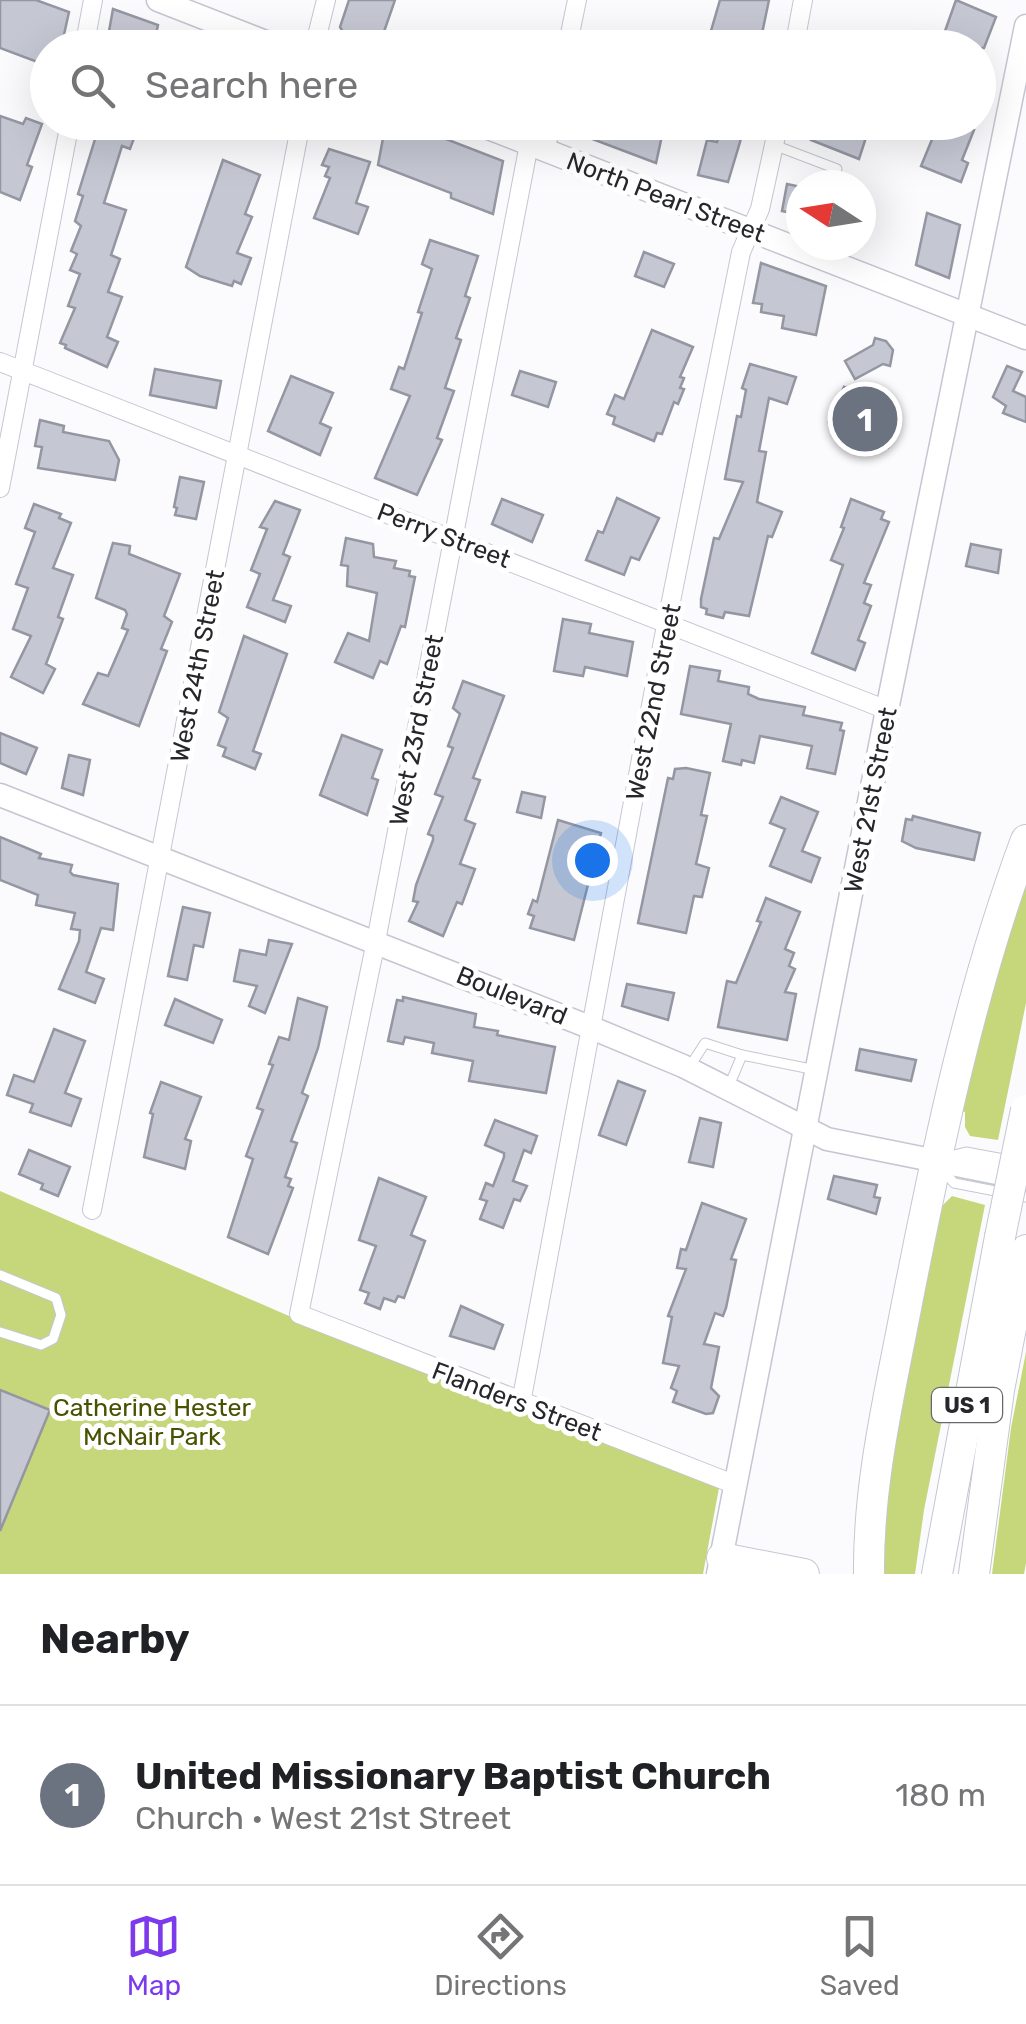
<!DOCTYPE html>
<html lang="en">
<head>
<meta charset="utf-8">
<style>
  body { margin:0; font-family:Rubik,sans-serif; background:#f2f2f2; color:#202124 }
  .compass { position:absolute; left:786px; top:170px; width:90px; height:90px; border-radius:50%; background:#fff; box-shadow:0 10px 40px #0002; rotate:282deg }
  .you { position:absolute; left:592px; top:860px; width:35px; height:35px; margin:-25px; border:8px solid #fff; border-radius:50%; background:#1a73e8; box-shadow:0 0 0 15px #1a73e833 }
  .badge { display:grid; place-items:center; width:65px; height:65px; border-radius:50%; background:#7c3aed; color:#fff; font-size:32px; font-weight:700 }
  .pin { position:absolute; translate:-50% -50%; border:5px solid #fff; box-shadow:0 2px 10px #0006 }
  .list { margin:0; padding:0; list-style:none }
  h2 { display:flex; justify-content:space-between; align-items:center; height:130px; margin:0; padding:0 40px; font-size:42px }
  h2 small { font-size:32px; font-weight:400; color:#757577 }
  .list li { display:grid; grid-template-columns:65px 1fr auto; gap:30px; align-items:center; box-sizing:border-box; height:180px; padding:0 40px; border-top:2px solid #e0e0e0 }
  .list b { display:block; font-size:38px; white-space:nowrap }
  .list p { margin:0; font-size:32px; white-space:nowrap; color:#757577 }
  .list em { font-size:32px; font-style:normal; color:#757577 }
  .icon { flex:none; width:55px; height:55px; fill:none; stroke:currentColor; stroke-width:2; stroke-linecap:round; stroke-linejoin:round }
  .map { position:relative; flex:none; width:1026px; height:1574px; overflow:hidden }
  .search { position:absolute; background:#fff; box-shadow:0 10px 40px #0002; left:30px; right:30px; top:30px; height:110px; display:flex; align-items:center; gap:25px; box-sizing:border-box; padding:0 35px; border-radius:55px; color:#757577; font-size:38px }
  .sheet { height:310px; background:#fff }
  nav { display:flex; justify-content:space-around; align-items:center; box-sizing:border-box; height:140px; border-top:2px solid #e0e0e0; background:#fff; font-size:28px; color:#757577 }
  nav a { display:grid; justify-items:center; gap:5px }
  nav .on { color:#7c3aed }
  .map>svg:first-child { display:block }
</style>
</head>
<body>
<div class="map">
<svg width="1026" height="1574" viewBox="0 0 1026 1574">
  <rect width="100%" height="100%" fill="#fbfbfe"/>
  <g fill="#c6d67b">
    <path d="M1026 861V1003L998 1140 970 1136 965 1127V1112L961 1111Z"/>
    <path d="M0 1191 289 1316 719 1488 703 1574H0Z"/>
    <path d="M952 1196 985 1205 924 1510 915 1574H875V1525L942 1206Z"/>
    <path d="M1026 1352V1563L1024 1574H992L1011 1428Z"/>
  </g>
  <g fill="#c5c8d3" stroke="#9497a1" stroke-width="2.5">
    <path d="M0 0H36L69 12 61 48H48V66L0 48Z"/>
    <path d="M349 0H395L379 46 343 32 340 27Z"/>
    <path d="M720 0H769L759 48H706Z"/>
    <path d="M956 0 996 17 984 48H939Z"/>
    <path d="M113 9 158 25 153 48H106Z"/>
    <path d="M0 116 23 124 26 118 42 124 27 165 32 167 20 200 0 192Z"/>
    <path d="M82 122H140L130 149 122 146 104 203 126 210 111 255 120 259 108 292 122 297 107 337 118 342 107 367 65 348 66 345 60 343 75 308 68 306 80 274 70 270 77 254 71 251 81 226 75 221 83 196 78 194 96 136 81 130Z"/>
    <path d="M386 122H402L503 161 493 214 451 198V193L378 165Z"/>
    <path d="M564 122H665L656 163 563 128Z"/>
    <path d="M723 122H746L728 182 698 175 707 140 717 142Z"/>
    <path d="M818 122H871L859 159 811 140Z"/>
    <path d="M931 122H954L974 130 962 160 968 163 961 182 921 166 933 137 926 135Z"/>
    <path d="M329 149 370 162 356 203 368 207 358 234 314 218 330 178 325 176 329 167 322 165Z"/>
    <path d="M223 160 260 175 245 214 252 217 237 253 251 258 241 284 234 281 232 286 200 276 186 267Z"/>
    <path d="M787 184 801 187V215L782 211Z"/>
    <path d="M927 213 960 225 949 278 916 265Z"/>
    <path d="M430 240 478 256 465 296 470 298 456 338 461 340 445 388 454 391 437 438 442 440 417 495 375 478 410 396 391 389 399 367 404 369 422 313 418 312 432 269 422 264Z"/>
    <path d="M644 252 674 264 664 287 635 276Z"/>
    <path d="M761 263 826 286 816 335 782 328 784 316 761 312 762 304 753 303Z"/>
    <path d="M652 330 693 347 680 377 684 378 680 388 684 389 678 404 674 402 662 434 657 433 654 441 613 424 615 417 607 414 615 395 624 399Z"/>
    <path d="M875 338 886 341 893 350 890 366 883 364 855 379 845 361 873 345Z"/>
    <path d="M750 364 796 377 787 404 769 398 759 451 766 452 757 502 782 512 772 537 768 536 749 616 725 612 723 618 706 614 707 609 701 607V599L714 538 719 539 743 482 725 479 737 416 741 417 746 390 742 388Z"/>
    <path d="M1007 366 1022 372 1013 391 1026 397V422L1003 413 1006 406 993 397Z"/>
    <path d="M155 369 221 381 216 408 150 395Z"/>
    <path d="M520 371 556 382 548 407 512 395Z"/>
    <path d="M291 376 333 393 320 423 331 428 320 455 268 431Z"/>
    <path d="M844 387 865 396 862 404 900 419 888 447 829 422Z"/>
    <path d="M40 420 64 426 63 432 109 441 119 460 115 480 38 468 42 447 35 446Z"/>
    <path d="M180 477 204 482 196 519 175 515 177 508 174 507Z"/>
    <path d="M617 498 659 518 639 560 631 557 624 575 586 560 598 531 603 533Z"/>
    <path d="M502 499 543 515 532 542 492 524Z"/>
    <path d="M851 499 884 512 881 519 889 522 864 583 871 585 864 603 871 606 858 640 865 643 855 670 812 653 843 565 831 560 844 528 841 527Z"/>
    <path d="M275 501 300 510 283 554 290 557 273 600 291 606 285 622 247 607 260 574 251 570 267 529 260 527Z"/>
    <path d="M34 504 61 514 59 518 71 523 53 568 73 575 58 617 63 619 46 664 55 669 43 693 11 677 31 636 13 629 28 588 16 584 35 532 25 528Z"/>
    <path d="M346 538 373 544 374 557 396 561 394 568 410 571 409 576 415 577 405 627 401 626 387 664 380 661 373 678 335 662 348 633 369 641 377 593 347 586 348 566 341 565Z"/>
    <path d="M113 543 130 546 129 554 180 574 164 616 172 622 161 649 167 651 139 726 83 704 98 673 108 676 128 630 122 628 127 614 125 610 96 598Z"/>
    <path d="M971 544 1001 550 998 573 966 566Z"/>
    <path d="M563 619 591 624 589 633 633 642 627 676 585 667 583 676 554 671Z"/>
    <path d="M244 636 287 654 253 751 261 754 255 769 223 756 226 748 218 745 228 718 219 712Z"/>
    <path d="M690 666 720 671 718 681 749 687 748 694 759 699 805 707 803 715 842 723 840 730 844 731 835 774 807 768 812 746 760 736 754 763 742 760 741 765 723 761 731 724 681 714Z"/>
    <path d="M463 681 504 696 473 778 480 780 465 820 475 824 460 864 475 869 462 904 457 902 443 936 409 921 418 902 413 901 416 885 433 840V836L428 834 443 797 435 794 453 748 448 746 460 714 453 708Z"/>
    <path d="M0 733 37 748 26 774 0 763Z"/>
    <path d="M342 735 382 750 372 778 378 780 367 815 320 795Z"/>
    <path d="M69 755 90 760 83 795 62 788Z"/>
    <path d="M686 768 710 773 701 815 707 816 696 864 709 868 702 897 694 896 686 933 638 923 668 778 673 779 675 769Z"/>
    <path d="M522 792 545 797 541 818 517 812Z"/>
    <path d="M781 797 818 812 802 851 820 858 811 882 770 866 785 829 770 823Z"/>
    <path d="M913 816 980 833 974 860 916 848 902 841 906 819 912 820Z"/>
    <path d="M558 820 601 833 574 940 530 928 534 916 528 914 533 900 537 902Z"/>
    <path d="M0 837 41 854 39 858 72 865 70 872 73 875 118 884 113 930 101 928 86 972 104 979 95 1003 59 989 79 941 80 930 71 929 75 913 36 905 38 895 0 880Z"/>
    <path d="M766 898 800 912 785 949 794 953 789 966 795 969 785 992 796 994 787 1040 718 1027 727 981 736 983 761 922 757 921Z"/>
    <path d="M183 907 210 913 203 947 194 945 187 980 168 976Z"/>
    <path d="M269 940 292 944 265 1013 249 1006 257 986 234 981 240 950 266 955Z"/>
    <path d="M627 984 674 993 668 1020 622 1006Z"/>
    <path d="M403 997 476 1014 474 1027 498 1031 497 1035 555 1047 546 1093 469 1081 473 1061 432 1053 434 1043 405 1037 403 1044 388 1041 397 1000 403 1001Z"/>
    <path d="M298 998 327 1007 318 1048 302 1093 308 1096 291 1141 297 1143 285 1177 291 1179 288 1186 293 1188 268 1254 228 1237 253 1159 246 1156 263 1110 257 1108 273 1065 269 1064 279 1037 289 1040Z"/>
    <path d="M175 999 222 1020 213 1043 165 1025Z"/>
    <path d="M54 1029 85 1041 65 1093 81 1099 71 1126 30 1112 33 1104 7 1095 14 1075 34 1082Z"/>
    <path d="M860 1049 916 1060 911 1081 856 1070Z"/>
    <path d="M618 1081 645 1091 626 1145 599 1135Z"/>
    <path d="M161 1082 201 1097 185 1139 191 1141 185 1169 144 1157 153 1114 150 1113Z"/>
    <path d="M700 1118 721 1123 713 1167 689 1162Z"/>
    <path d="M495 1120 537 1136 531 1153 524 1150 513 1181 527 1186 520 1201 514 1199 503 1228 480 1219 487 1201 480 1199 486 1183 493 1186 504 1157V1153L485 1145Z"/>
    <path d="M29 1150 70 1167 58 1196 41 1189 43 1184 19 1174Z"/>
    <path d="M834 1176 877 1185 874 1197 880 1198 876 1214 828 1199Z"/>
    <path d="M379 1178 426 1197 411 1235 425 1241 404 1298 398 1296 395 1302 384 1298 380 1309 365 1303 369 1293 360 1290 376 1246 359 1240Z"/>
    <path d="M702 1203 746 1219 731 1259 736 1260 726 1308 723 1316 715 1313 704 1344 719 1347 711 1388 719 1396 713 1413 706 1414 673 1402 677 1391 671 1388 679 1366 663 1363 672 1317 668 1316 686 1269 677 1268 681 1249 686 1250Z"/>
    <path d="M461 1306 503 1325 494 1349 450 1336Z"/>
    <path d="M0 1390 50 1410 0 1531Z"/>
  </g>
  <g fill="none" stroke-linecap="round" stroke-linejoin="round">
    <defs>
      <g id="lane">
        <path d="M774 145 837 169 831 185"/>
        <path d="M690 1066 705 1043 742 1055"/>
        <path d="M729 1086 742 1055 816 1070"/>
        <path d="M950 1156 966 1152 1009 1160"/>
        <path d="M941 1168 954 1183 1026 1197"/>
        <path d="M0 1275 56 1298 61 1315 53 1339 41 1345 0 1332"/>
      </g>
      <g id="street">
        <path d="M84 48 93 0"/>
        <path d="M314 48 326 0"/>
        <path d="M567 48 577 0"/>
        <path d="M794 48 803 0"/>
        <path d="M529 144 376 941 299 1314 736 1485"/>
        <path d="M545 151 552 122"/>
        <path d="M0 362 887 710"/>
        <path d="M0 488 70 122"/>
        <path d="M92 1210 301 122"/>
        <path d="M521 1403 663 641 741 252 760 209 779 122"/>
      </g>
      <g id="secondary">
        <path d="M158 0 281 48"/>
        <path d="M473 122 1026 338"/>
        <path d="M0 795 592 1028 683 1066 827 1139 1026 1179"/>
        <path d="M718 1574 887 710 1026 26"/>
      </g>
      <g id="highway">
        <path d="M722 1558 804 1574"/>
        <path d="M869 1574C868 1482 890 1393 907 1303 938 1146 970 990 1026 840"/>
        <path d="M937 1574 1000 1237"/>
        <path d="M974 1574 999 1390 1026 1250"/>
      </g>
    </defs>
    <use href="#lane" stroke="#c4c7d2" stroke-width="11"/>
    <use href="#street" stroke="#c4c7d2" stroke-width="20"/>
    <use href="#secondary" stroke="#c4c7d2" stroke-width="25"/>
    <use href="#highway" stroke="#c4c7d2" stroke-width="32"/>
    <use href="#lane" stroke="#fff" stroke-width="9"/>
    <use href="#street" stroke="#fff" stroke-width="18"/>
    <use href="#secondary" stroke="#fff" stroke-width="22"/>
    <use href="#highway" stroke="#fff" stroke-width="30"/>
    <defs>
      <path id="highway-bridge" d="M1000 1237 1026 1110"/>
    </defs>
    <use href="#highway-bridge" stroke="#c4c7d2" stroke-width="32" stroke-linecap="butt"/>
    <use href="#highway-bridge" stroke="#fff" stroke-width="30"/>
  </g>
  <g text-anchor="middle" stroke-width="10" stroke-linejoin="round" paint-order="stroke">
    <rect fill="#fff" stroke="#67686b" stroke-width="2.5" x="932" y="1388" width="70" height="34" rx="8"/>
    <g font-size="22" font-weight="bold" fill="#26272b">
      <text x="967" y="1413">US 1</text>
    </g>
    <g font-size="25" fill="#26272b" stroke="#fff">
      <text transform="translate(666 197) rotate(21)" y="9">North Pearl Street</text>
      <text transform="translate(444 535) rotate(21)" y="9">Perry Street</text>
      <text transform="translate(197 666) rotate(-79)" y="9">West 24th Street</text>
      <text transform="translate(653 702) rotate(-79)" y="9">West 22nd Street</text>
      <text transform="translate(416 730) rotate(-79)" y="9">West 23rd Street</text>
      <text transform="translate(870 800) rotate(-79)" y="9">West 21st Street</text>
      <text transform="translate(512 995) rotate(22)" y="9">Boulevard</text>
      <text transform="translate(517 1401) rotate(21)" y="9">Flanders Street</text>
    </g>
    <g font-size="25" fill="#485201" stroke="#fff">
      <text x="152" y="1416">Catherine Hester<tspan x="152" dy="29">McNair Park</tspan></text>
    </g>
  </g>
</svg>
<svg class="compass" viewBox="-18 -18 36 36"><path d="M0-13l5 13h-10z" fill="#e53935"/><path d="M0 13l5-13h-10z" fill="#757577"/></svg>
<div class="you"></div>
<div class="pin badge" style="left:865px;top:419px;background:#6b7280">1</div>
<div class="search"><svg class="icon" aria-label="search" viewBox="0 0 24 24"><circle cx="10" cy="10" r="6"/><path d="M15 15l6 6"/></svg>Search here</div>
</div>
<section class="sheet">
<h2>Nearby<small></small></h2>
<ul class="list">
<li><span class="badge" style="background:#6b7280">1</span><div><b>United Missionary Baptist Church</b><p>Church · West 21st Street</p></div><em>180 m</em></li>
</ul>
</section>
<nav>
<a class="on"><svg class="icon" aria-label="map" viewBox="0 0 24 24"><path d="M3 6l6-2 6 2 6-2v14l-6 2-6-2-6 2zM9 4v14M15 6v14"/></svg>Map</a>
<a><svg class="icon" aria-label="directions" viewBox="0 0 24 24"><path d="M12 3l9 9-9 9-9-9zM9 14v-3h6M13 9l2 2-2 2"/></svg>Directions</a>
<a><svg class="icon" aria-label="saved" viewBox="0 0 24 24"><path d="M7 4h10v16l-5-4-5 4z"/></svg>Saved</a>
</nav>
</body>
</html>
